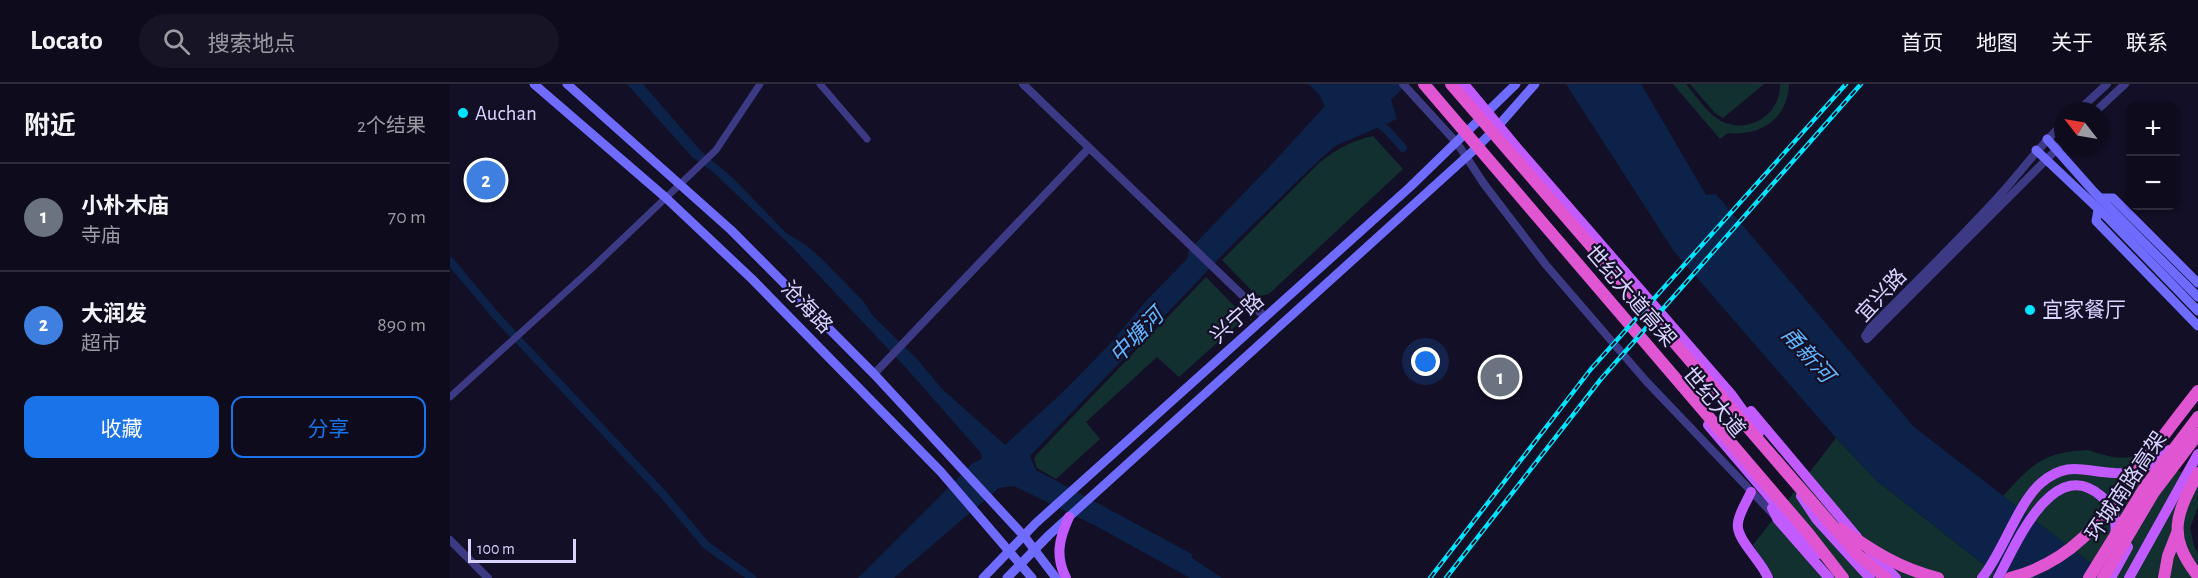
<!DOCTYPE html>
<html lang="zh">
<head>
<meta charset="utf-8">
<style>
  body { margin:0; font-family:"Alegreya Sans","Noto Sans SC",sans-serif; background:#171425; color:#f1f3f6 }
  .controls { position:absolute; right:18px; top:18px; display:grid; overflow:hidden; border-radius:12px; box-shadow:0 2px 4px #0004 }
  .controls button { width:54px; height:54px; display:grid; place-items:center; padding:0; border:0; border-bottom:2px solid #2e2b3b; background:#0e0b1c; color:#f1f3f6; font:30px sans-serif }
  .compass { position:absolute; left:1604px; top:18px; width:54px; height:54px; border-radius:50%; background:#0e0b1c; box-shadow:0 2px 4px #0004; rotate:301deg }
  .scale { position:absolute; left:18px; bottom:15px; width:108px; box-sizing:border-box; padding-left:6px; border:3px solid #d9d4ff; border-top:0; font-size:16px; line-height:21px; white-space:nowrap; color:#d9d4ff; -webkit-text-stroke:4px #130f26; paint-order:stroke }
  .you { position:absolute; left:976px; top:278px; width:21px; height:21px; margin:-15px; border:4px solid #fff; border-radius:50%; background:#1a73e8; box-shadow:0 0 0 9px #1a73e833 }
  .badge { display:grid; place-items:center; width:39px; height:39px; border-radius:50%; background:#1a73e8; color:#fff; font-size:20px; font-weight:700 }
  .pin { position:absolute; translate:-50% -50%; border:3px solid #fff; box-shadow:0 2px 6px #0006 }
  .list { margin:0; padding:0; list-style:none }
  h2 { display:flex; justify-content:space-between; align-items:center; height:78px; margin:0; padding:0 24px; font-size:26px }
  h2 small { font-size:20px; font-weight:400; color:#9b9ba3 }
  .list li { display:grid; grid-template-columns:39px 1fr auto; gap:18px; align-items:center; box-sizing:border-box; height:108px; padding:0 24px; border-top:2px solid #2e2b3b }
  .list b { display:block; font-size:22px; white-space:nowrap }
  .list p { margin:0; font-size:20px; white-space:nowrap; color:#9b9ba3 }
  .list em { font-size:20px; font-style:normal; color:#9b9ba3 }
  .actions { display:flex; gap:12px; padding:18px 24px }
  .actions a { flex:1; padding:14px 0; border:2px solid #1a73e8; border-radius:12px; text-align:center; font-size:21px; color:#1a73e8 }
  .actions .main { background:#1a73e8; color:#fff }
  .icon { flex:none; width:33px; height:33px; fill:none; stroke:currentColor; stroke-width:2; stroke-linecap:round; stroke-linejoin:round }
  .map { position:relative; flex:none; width:1748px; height:494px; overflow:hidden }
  header { display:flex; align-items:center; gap:36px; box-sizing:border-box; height:84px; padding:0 30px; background:#0e0b1c; border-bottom:2px solid #2e2b3b }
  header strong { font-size:28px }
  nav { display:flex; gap:33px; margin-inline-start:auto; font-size:21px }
  .search { width:420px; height:54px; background:#171425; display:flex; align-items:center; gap:15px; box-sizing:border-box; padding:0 21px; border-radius:33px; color:#9b9ba3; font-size:22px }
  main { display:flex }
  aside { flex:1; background:#0e0b1c }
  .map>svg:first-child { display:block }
</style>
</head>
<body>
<header>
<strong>Locato</strong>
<div class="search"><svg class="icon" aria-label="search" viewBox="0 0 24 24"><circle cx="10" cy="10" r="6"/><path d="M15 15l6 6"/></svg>搜索地点</div>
<nav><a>首页</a><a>地图</a><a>关于</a><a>联系</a></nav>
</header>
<main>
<aside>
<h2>附近<small>2个结果</small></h2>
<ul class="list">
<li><span class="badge" style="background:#6b7280">1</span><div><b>小朴木庙</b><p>寺庙</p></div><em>70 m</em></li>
<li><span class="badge" style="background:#3f7fe0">2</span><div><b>大润发</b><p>超市</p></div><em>890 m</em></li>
</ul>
<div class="actions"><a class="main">收藏</a><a>分享</a></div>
</aside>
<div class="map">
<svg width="1748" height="494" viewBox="0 0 1748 494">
  <rect width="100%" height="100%" fill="#130f26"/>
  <g fill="#12302f">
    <path d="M1223 0H1236C1246 12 1257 29 1271 37 1299 51 1331 30 1330 0H1339C1338 34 1311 53 1278 49L1270 55Z"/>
    <path d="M1240 0H1314L1273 34 1265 29Z"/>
    <path d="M923 52 953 85 819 210 810 212 804 209 772 176 870 78C887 65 903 56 923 52Z"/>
    <path d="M756 193 788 226 789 239 729 293 707 273 636 338 650 355 606 395 587 384 584 375 586 371Z"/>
    <path d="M1386 354 1427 397 1551 494H1324L1303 461Z"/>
    <path d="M1638 366C1663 374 1671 377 1697 369L1748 398V422L1740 444 1744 462 1748 469V494H1666L1642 480 1553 412C1582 380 1593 368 1638 366Z"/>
  </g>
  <g fill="#0c2248">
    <path d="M177 0H193L250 66 284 95 336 149 356 161 372 175 414 218 422 231 467 275 492 305 555 361 614 307 657 263 697 216 737 175 739 166 821 81 875 22 869 10 858 0H957L941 16 947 35 885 62 864 81 788 155 580 372 586 386 742 470V474L772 494H740L646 442 564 402 549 404 444 494H408L523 379 532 375 531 369 457 285 342 163 263 88 242 73Z"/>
    <path d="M1116 0H1191L1256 111 1266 110 1464 343 1642 480 1666 494H1551L1427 397 1386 354 1223 166Z"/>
  </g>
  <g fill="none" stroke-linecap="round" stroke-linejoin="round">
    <g stroke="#0c2248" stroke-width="8">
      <path d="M923 36 936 45 953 64"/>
      <path d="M0 177 47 233 213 410 256 461 302 494"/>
    </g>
    <g stroke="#3d3a85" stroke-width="7">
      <path d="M370 0 417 55"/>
      <path d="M0 313 140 186 266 66 310 0"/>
    </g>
    <g stroke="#3d3a85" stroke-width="8">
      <path d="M573 0 815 233"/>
      <path d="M953 0 1007 59 1034 100 1096 181 1196 297 1324 431"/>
      <path d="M1628 27 1657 0"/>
      <path d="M1646 27 1675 0"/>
      <path d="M1613 40C1589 62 1571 88 1549 112 1508 157 1464 200 1421 243L1415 252 1417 255 1613 59"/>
      <path d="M424 290 639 64"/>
      <path d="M0 456 38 494"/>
    </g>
    <g stroke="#6f6bff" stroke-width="9">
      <path d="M84 0 215 113 302 195 491 388 582 494"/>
      <path d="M117 0 281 146 424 290 574 452 606 494"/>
      <path d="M1597 55 1644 108 1748 213"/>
      <path d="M1586 66 1659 135 1748 227"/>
      <path d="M1650 114H1663L1748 199"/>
      <path d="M1648 126 1646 137 1748 242"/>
      <path d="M533 494 586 439 960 103 1066 0"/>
      <path d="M557 494 599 451 1024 66 1049 41 1085 0"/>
    </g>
    <g stroke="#c25bff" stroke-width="10">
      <path d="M1014 0 1068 65 1281 310 1309 349"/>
      <path d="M1301 327 1407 453"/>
      <path d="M1258 341 1368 470"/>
      <path d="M1301 408C1297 417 1289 429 1288 439 1285 455 1312 477 1318 494"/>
      <path d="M1351 412 1367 436 1420 494"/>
      <path d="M1322 424 1328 436 1379 494"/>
      <path d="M1419 466 1446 494"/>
      <path d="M616 494C605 472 609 455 619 433"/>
      <path d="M1532 494C1553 468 1568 419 1591 399 1618 376 1634 388 1665 389 1671 389 1678 390 1684 389 1695 385 1706 376 1716 370L1719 366"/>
      <path d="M1548 494C1565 462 1603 370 1651 412 1664 422 1667 437 1665 453"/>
      <path d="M1661 494 1678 463"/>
      <path d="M1679 494 1748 370"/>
    </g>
    <g stroke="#e055d1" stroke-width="12">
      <path d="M974 0 1358 449 1393 494"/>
      <path d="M1001 0 1407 470 1436 494"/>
      <path d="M1748 389C1726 431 1716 451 1748 492"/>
      <path d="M1391 445C1423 467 1450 485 1488 494"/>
      <path d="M1560 494C1627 477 1657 429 1695 377 1712 353 1730 330 1748 307"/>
      <path d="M1639 494 1695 403 1748 333"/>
      <path d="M1653 494 1704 408 1748 350"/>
      <path d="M1714 494 1718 472 1727 449"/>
    </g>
    <defs>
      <g id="rail">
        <path d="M980 494 1141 285 1396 0"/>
        <path d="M996 494 1151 295 1411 0"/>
      </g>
    </defs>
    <use href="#rail" stroke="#00e5ff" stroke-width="4.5"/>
    <use href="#rail" stroke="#130f26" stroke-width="2" stroke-dasharray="7" stroke-linecap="butt"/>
  </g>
  <g fill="#00e5ff" stroke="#130f26" stroke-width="2">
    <circle cx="13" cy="29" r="6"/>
    <circle cx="1580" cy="226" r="6"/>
  </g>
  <g text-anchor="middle" stroke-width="4.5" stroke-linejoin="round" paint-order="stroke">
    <g font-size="21" fill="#d9d4ff" stroke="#130f26" text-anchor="start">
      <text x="25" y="36">Auchan</text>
      <text x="1592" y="233">宜家餐厅</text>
    </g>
    <g font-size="21" fill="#d9d4ff" stroke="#130f26">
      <text transform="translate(1431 211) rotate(-47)" y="7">宜兴路</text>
      <text transform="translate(1181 212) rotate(49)" y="7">世纪大道高架</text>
      <text transform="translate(357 223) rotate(46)" y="7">沧海路</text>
      <text transform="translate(787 234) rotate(-42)" y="7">兴宁路</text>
      <text transform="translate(1264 318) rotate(50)" y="7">世纪大道</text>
      <text transform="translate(1676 402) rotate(-56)" y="7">环城南路高架</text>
    </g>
    <g font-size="22" font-style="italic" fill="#62b6ff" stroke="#130f26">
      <text transform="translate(686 251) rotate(-46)" y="8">中塘河</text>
      <text transform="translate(1358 270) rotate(48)" y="8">甬新河</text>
    </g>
  </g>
</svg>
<div class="controls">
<button>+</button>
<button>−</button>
</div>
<svg class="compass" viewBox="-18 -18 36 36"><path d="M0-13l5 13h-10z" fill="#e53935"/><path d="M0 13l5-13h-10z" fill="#9b9ba3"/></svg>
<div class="scale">100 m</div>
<div class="you"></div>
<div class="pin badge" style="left:1050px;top:293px;background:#6b7280">1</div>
<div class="pin badge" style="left:36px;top:96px;background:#3f7fe0">2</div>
</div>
</main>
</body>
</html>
